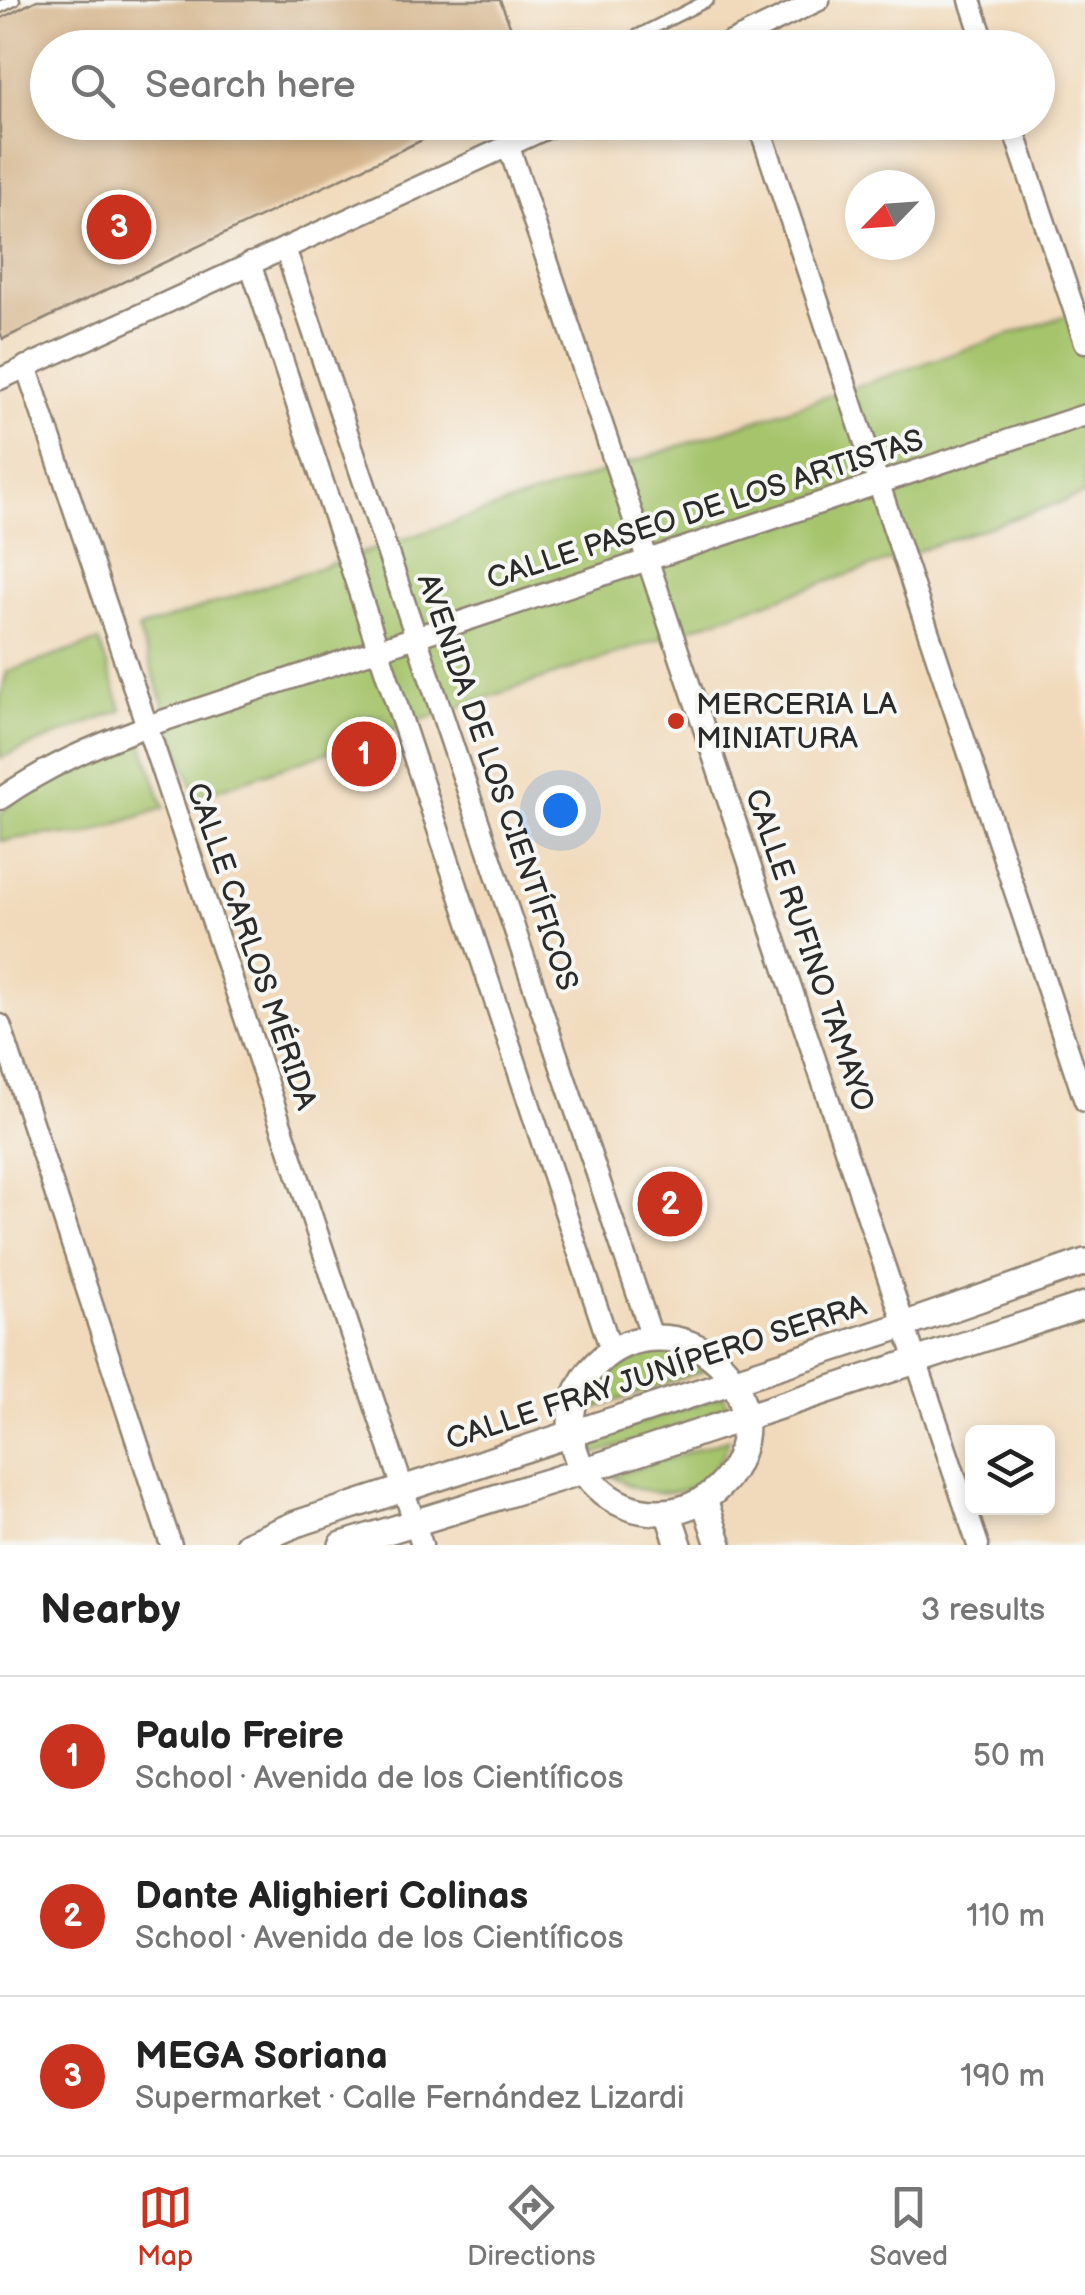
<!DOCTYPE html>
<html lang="en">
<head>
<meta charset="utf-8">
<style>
  body { margin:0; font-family:"Balsamiq Sans",sans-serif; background:#f2f2f2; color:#222 }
  .controls { position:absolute; right:30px; bottom:30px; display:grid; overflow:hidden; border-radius:15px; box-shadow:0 5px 15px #0003 }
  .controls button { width:90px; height:90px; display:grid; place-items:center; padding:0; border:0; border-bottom:2px solid #e0e0e0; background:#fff; color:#222; font:50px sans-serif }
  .compass { position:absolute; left:845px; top:170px; width:90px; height:90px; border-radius:50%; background:#fff; box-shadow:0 5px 15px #0003; rotate:245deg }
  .you { position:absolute; left:560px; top:810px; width:35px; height:35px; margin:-25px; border:8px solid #fff; border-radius:50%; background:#1a73e8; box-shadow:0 0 0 15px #1a73e833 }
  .badge { display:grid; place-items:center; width:65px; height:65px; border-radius:50%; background:#c8321e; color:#fff; font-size:32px; font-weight:700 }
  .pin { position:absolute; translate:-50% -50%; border:5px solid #fff; box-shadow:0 2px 10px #0006 }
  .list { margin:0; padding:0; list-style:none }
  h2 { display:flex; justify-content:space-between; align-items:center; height:130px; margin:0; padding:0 40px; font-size:42px }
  h2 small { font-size:32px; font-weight:400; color:#767676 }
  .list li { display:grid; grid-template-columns:65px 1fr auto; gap:30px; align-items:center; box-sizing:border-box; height:160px; padding:0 40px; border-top:2px solid #e0e0e0 }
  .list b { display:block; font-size:38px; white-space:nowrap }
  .list p { margin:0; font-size:32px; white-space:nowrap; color:#767676 }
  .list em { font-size:32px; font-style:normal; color:#767676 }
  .icon { flex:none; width:55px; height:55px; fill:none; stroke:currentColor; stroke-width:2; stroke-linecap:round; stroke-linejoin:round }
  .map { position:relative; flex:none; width:1085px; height:1545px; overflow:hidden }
  .search { position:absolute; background:#fff; box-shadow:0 5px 15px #0003; left:30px; right:30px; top:30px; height:110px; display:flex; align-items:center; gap:25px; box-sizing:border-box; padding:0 35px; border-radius:55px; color:#767676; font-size:38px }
  .sheet { height:610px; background:#fff }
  nav { display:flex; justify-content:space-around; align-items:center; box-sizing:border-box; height:140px; border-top:2px solid #e0e0e0; background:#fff; font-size:28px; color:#767676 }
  nav a { display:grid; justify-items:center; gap:5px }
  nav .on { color:#c8321e }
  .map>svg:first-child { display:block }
</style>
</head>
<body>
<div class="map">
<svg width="1085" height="1545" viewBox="0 0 1085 1545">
  <rect width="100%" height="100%" fill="#f6f6f2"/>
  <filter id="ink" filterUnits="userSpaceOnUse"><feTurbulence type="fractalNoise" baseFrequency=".01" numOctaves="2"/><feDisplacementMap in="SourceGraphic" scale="20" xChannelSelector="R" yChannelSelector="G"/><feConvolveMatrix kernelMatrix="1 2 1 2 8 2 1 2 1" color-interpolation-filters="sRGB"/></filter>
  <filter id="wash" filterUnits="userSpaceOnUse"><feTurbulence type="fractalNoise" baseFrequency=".0048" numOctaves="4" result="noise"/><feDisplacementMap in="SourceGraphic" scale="40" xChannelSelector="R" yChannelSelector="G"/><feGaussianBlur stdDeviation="2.25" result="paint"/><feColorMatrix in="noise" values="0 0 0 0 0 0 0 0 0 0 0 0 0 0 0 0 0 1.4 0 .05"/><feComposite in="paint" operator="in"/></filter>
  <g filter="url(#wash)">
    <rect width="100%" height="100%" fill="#f1dabb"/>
    <g fill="#a6c46c" stroke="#68784c" stroke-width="2.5">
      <path d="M1085 309V494L196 797 138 629Z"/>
      <path d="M99 641 122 710 0 758V699L7 672Z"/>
      <path d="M142 742 164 808 82 836 48 834 0 841V814L41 777Z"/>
      <path d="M659 1352 682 1356 706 1370 590 1410C603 1375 622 1359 659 1352Z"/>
      <path d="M724 1395 729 1411 595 1454 590 1439Z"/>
      <path d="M729 1439C713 1496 658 1506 612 1476Z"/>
    </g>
    <g id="blocks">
      <path fill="#d6b68e" d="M37 0H500L519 48H48V122H460L3 339 0 332V19Z"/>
    </g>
  </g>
  <g filter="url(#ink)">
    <use href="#blocks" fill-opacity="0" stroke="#8e8273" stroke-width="2.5"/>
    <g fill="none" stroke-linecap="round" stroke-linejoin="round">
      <defs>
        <g id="service">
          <path d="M0 7 14 0"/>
          <path d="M613 48 708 0"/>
        </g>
        <g id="minor">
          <path d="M970 0 986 48"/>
          <path d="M719 48 819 0"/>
          <path d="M758 122 1085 1101"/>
          <path d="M1011 122 1085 342"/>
          <path d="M509 147 978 1545"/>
          <path d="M285 248 652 1337"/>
          <path d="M250 263 611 1350"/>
          <path d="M26 366 422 1545"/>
          <path d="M0 379 560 122"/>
          <path d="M0 799C47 766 94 746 147 726L1085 415"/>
          <path d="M0 1025 171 1545"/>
        </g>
        <g id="tertiary">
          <circle cx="658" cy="1425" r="87"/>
          <path d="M704 1499 719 1545"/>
          <path d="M668 1512 679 1545"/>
          <path d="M248 1545 296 1524 904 1325 1085 1262"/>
          <path d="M342 1545 583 1471 1085 1305"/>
        </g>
      </defs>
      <use href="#service" stroke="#8e8273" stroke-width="15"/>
      <use href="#minor" stroke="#8e8273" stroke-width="25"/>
      <use href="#tertiary" stroke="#8e8273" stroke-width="30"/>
      <use href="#service" stroke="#fff" stroke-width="10"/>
      <use href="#minor" stroke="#fff" stroke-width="20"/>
      <use href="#tertiary" stroke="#fff" stroke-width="25"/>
    </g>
  </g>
  <circle fill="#c8321e" stroke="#f6f6f2" stroke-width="4" cx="676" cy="721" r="10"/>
  <g text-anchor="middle" stroke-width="8" stroke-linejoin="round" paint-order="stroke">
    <g font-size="30" fill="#2b2b2b" stroke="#f6f6f2">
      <text transform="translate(705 509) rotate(-18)" y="10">CALLE PASEO DE LOS ARTISTAS</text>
      <text transform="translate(498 782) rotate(71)" y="10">AVENIDA DE LOS CIENTÍFICOS</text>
      <text transform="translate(252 946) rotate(71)" y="10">CALLE CARLOS MÉRIDA</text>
      <text transform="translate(810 950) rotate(71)" y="10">CALLE RUFINO TAMAYO</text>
      <text transform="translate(656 1372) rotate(-18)" y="10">CALLE FRAY JUNÍPERO SERRA</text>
    </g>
    <g font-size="30" fill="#2b2b2b" stroke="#f6f6f2" text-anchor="start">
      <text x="696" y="714">MERCERIA LA<tspan x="696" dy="34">MINIATURA</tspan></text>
    </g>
  </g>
</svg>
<div class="controls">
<button><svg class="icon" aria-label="layers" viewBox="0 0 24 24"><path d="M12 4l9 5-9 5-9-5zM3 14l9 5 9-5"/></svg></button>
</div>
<svg class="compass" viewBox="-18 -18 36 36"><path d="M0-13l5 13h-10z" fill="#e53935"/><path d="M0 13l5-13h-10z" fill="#767676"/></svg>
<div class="you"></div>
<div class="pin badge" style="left:364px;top:754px">1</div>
<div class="pin badge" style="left:670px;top:1204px">2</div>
<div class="pin badge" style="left:119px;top:227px">3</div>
<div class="search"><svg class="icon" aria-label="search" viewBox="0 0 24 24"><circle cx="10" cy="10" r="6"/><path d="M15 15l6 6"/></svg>Search here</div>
</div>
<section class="sheet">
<h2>Nearby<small>3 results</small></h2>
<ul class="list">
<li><span class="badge">1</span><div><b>Paulo Freire</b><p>School · Avenida de los Científicos</p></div><em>50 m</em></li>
<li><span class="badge">2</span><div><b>Dante Alighieri Colinas</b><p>School · Avenida de los Científicos</p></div><em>110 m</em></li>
<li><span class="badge">3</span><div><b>MEGA Soriana</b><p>Supermarket · Calle Fernández Lizardi</p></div><em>190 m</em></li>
</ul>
</section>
<nav>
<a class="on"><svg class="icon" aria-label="map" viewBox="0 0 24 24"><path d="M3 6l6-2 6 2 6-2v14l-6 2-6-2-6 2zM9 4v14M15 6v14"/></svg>Map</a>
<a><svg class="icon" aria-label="directions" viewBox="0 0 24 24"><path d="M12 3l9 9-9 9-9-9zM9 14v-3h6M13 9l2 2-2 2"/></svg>Directions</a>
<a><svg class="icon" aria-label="saved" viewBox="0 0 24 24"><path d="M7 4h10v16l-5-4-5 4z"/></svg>Saved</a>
</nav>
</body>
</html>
